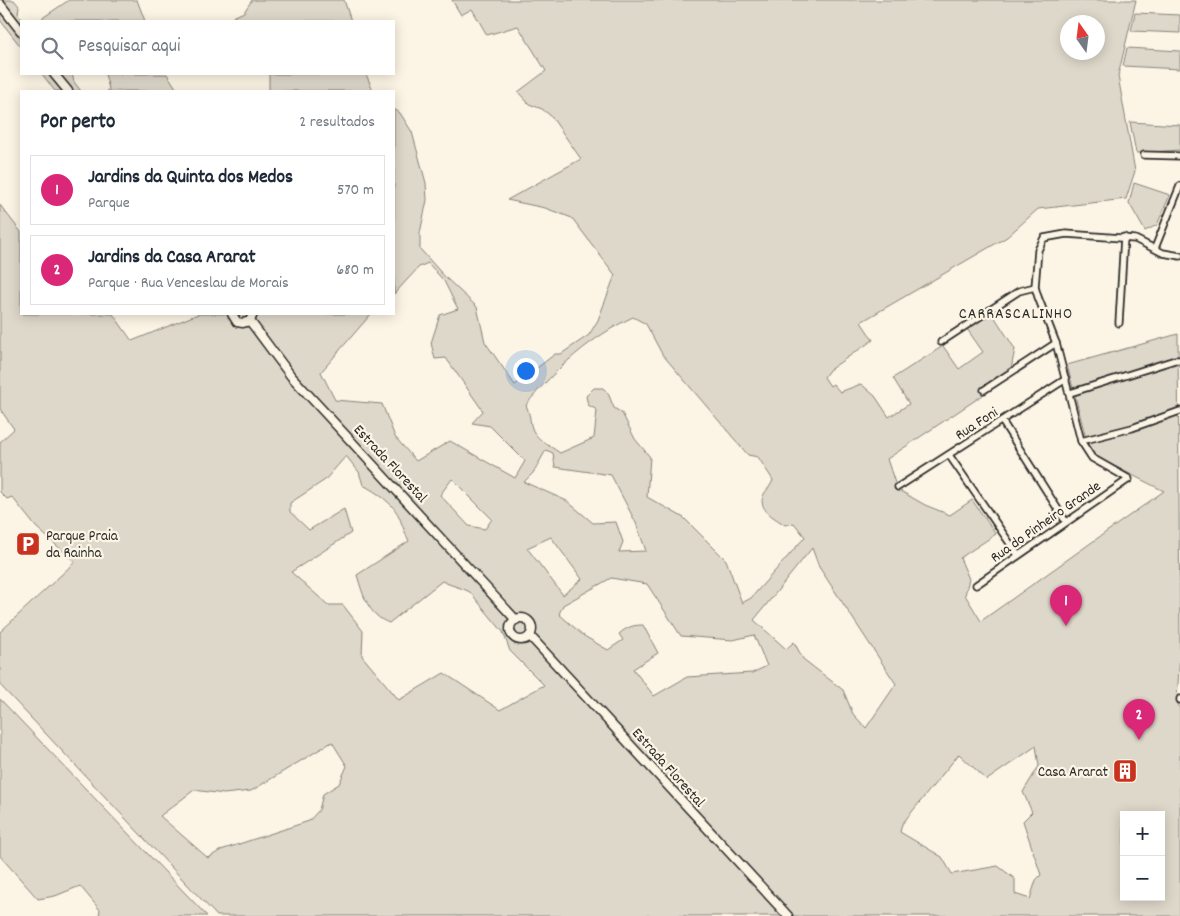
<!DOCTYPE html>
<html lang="pt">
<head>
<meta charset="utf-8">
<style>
  body { margin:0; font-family:Dekko,sans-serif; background:#f2f2f3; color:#1f2937 }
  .controls { position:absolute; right:15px; bottom:15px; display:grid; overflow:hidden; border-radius:0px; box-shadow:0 2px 12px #0003 }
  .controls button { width:45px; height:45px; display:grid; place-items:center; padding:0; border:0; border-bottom:1px solid #e0e1e3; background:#fff; color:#1f2937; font:25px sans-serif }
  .compass { position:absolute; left:1060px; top:15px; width:45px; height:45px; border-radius:50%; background:#fff; box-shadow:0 2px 12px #0003; rotate:346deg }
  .you { position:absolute; left:525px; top:370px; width:18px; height:18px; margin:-12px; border:4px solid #fff; border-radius:50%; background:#1a73e8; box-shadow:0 0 0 8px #1a73e833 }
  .badge { display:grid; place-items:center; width:32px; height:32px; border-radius:50%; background:#db2777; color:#fff; font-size:16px; font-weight:700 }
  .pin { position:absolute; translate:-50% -41px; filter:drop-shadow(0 1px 2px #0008) }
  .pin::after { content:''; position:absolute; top:26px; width:18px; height:15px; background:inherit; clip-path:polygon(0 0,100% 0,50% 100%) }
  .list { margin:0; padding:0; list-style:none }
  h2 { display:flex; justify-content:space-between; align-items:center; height:65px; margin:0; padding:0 20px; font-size:21px }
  h2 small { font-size:16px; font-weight:400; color:#747a83 }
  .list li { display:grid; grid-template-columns:32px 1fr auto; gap:15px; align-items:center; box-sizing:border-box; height:70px; margin:0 10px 10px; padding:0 10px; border:1px solid #e0e1e3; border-radius:0px }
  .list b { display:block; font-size:19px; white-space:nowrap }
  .list p { margin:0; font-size:16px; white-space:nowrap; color:#747a83 }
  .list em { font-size:16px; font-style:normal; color:#747a83 }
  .icon { flex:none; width:28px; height:28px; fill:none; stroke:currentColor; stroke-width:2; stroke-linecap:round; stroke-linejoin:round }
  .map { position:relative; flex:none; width:1180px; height:916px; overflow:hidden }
  .search { position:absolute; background:#fff; box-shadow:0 2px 12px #0003; left:20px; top:20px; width:375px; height:55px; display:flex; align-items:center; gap:12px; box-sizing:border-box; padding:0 18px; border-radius:0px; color:#747a83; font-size:19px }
  .panel { position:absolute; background:#fff; box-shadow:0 2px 12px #0003; left:20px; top:90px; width:375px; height:225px; border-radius:0px }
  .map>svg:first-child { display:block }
</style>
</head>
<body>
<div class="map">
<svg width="1180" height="916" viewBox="0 0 1180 916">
  <rect width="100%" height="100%" fill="#fcf5e5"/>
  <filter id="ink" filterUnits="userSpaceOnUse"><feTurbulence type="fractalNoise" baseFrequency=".02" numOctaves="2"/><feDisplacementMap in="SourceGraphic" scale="10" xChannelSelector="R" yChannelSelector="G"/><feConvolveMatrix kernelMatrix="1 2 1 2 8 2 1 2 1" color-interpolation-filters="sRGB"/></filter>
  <g filter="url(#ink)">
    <g fill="#ded8ca" stroke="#84827a" fill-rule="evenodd">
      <path d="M0 0H14L19 6 18 14 24 21H21V47L0 20Z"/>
      <path d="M69 0H137L145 21H38Z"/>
      <path d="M252 0H344L351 21H231L233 17 244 12Z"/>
      <path d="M452 0H1136L1118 76 1135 171 1126 199 1038 209 1007 237 861 322 873 340 829 370 824 377 830 386 833 384 840 392 861 384 875 396 889 417 909 404 893 378 943 346 959 369 983 352 967 329 992 313 1015 349 1011 369 982 388 983 395 887 459 897 489 925 505 950 515 972 500 996 534 960 558 969 579 965 595 981 621 1164 491 1096 457 1089 450 1067 365 1178 334 1180 653 1177 700 1180 710V916H217L0 685V632L75 562 36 527 12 497 7 499 0 492V442L14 429 0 409V205L21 232V314H113L132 341 198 314H371L321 372 335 400 382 404 395 437 416 461 450 441 515 478 525 461 490 426 472 423 483 411 446 358 435 359 431 343 440 315 458 309 444 281 428 263 419 267 394 294V109L400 113 412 132 426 183 427 200 420 233V249L444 276 477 307 485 342 515 385 555 354H561L589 335 598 320 615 275 572 218 545 208 507 200 581 159 551 116 542 109 529 104 518 92 546 71 518 26 487 35 472 9 461 15ZM1068 22H1098V52H1068ZM633 317 646 324 662 354 748 455 758 457 773 480C771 486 767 489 764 494 756 509 775 518 785 525L794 523 805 537 751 598 742 603 726 560 684 518 647 497 650 457 635 439 622 413 614 408 608 393 603 388H594L586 396 588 405 597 410 594 438 560 453C549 445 534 439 531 425 530 417 529 412 526 405 555 369 591 337 633 317ZM546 450 553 453 555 467 611 475 636 523 646 551 619 552 623 542 616 522 593 523 567 501 524 482 533 473ZM346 456 359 472 363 485C376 492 395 504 400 519 403 527 405 533 409 541L357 575C363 595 368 615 389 623L442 581C451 586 461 587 470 592L503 632 510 651 544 685 500 710 444 673 399 700 362 656 363 631 343 605H328L291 572 351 533 344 509 309 530 290 512V503L325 480ZM452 479 492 519 485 529 469 526 440 495ZM551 537 582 579 563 595 527 548ZM812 548 819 567 896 684 866 728 853 714 843 690 803 659 794 642 786 649 754 620ZM611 578 647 584 681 636 733 640 754 635 767 666 752 673 687 677 654 696 633 669 658 653 643 625C633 625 627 627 619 634L623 640 608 650 584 636 559 614 563 605ZM332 742 347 766 339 784 323 794 319 810 309 821 221 850 208 858 160 816 194 790 224 794 251 791ZM1036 746 1039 766 1023 792 1032 812 1023 821 1041 875 1036 880 1030 899 1015 894V879L998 866 952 874 942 857 900 832 902 824 959 754 987 780ZM1124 815H1161V897H1124Z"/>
      <path d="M1135 13 1180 15V33L1131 31Z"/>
      <path d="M1127 48 1180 51V69L1123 66Z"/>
      <path d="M42 74H72L74 82 81 91H55Z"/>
      <path d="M105 74H167L178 91H107L109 89Z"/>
      <path d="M269 74H366L373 91H269Z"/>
      <path d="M1130 122 1180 125V150L1136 153Z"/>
      <path d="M1134 183 1170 195 1157 225 1145 231 1129 203Z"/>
      <path d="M0 699 207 916H99L100 910 80 886 55 896 38 899 0 856Z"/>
    </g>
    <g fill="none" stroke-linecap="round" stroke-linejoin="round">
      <defs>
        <g id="minor">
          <path d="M1144 155 1180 156"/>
          <path d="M1155 248 1180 186"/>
          <path d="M1119 323 1124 237"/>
          <path d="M941 342 1019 291 1035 287"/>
          <path d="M984 390 1056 343"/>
          <path d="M1070 393 1175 360H1180"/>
          <path d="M1002 421 1066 522"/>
          <path d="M1081 441 1132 428 1180 411"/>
          <path d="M949 455 1018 555"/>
          <path d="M898 487 1066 379"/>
          <path d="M976 585 1129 479 1092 458 1081 441 1056 343 1038 297 1035 287 1038 250 1044 238 1066 234 1135 239 1163 253 1180 256"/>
          <path d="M1180 699V700"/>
        </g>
        <g id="secondary">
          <path d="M0 4 21 31"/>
          <path d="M54 74 68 91"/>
          <path d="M232 314 237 322 243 323 250 321 253 314"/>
          <path d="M250 321 291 376 516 620"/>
          <circle cx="521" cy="629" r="11"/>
          <path d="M530 636 788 916"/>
        </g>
      </defs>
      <use href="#minor" stroke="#2b2b2b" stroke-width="9"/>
      <use href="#secondary" stroke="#2b2b2b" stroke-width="11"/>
      <use href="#minor" stroke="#fcf5e5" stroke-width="5.5"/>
      <use href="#secondary" stroke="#fcf5e5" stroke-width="8"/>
    </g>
  </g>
  <defs>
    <symbol id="parking-square" viewBox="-11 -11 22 22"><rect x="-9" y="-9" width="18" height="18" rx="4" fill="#c8321e" stroke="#fcf5e5"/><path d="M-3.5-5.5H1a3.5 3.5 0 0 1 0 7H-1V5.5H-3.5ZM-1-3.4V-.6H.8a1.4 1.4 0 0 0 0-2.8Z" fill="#fff"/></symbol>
    <symbol id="building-square" viewBox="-11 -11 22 22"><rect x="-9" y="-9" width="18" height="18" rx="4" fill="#c8321e" stroke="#fcf5e5"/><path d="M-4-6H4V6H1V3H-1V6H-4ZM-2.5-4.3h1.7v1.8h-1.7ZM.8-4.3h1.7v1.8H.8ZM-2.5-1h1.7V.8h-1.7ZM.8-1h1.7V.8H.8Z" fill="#fff"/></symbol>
  </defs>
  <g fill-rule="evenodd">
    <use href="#parking-square" x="14" y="530" width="28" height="28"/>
    <use href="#building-square" x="1111" y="757" width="28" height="28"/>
  </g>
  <g text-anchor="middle" stroke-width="4.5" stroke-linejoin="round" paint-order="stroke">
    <g font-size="15" fill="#2b2b2b" stroke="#fcf5e5">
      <text transform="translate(976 423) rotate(-33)" y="5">Rua Foni</text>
      <text transform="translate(391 463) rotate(47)" y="5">Estrada Florestal</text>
      <text transform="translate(1045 521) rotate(-35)" y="5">Rua do Pinheiro Grande</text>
      <text transform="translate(669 767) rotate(48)" y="5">Estrada Florestal</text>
    </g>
    <g font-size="15" fill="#2b2b2b" stroke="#fcf5e5" text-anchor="start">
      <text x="46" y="540">Parque Praia<tspan x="46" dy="17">da Rainha</tspan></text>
      <text x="1108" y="776" text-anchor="end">Casa Ararat</text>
    </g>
    <g font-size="16" letter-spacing="1" fill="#2b2b2b" stroke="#fcf5e5">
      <text x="1016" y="318">CARRASCALINHO</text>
    </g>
  </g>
</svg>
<div class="controls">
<button>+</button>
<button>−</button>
</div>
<svg class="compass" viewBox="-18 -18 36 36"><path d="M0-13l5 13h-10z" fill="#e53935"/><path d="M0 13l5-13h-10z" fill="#747a83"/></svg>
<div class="you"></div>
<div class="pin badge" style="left:1066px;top:626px">1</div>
<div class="pin badge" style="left:1139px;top:740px">2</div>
<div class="search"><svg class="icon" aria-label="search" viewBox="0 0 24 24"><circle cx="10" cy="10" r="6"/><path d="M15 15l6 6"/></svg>Pesquisar aqui</div>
<section class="panel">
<h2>Por perto<small>2 resultados</small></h2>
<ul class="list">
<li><span class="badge">1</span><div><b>Jardins da Quinta dos Medos</b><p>Parque</p></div><em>570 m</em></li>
<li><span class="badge">2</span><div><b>Jardins da Casa Ararat</b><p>Parque · Rua Venceslau de Morais</p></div><em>680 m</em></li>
</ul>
</section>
</div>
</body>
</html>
